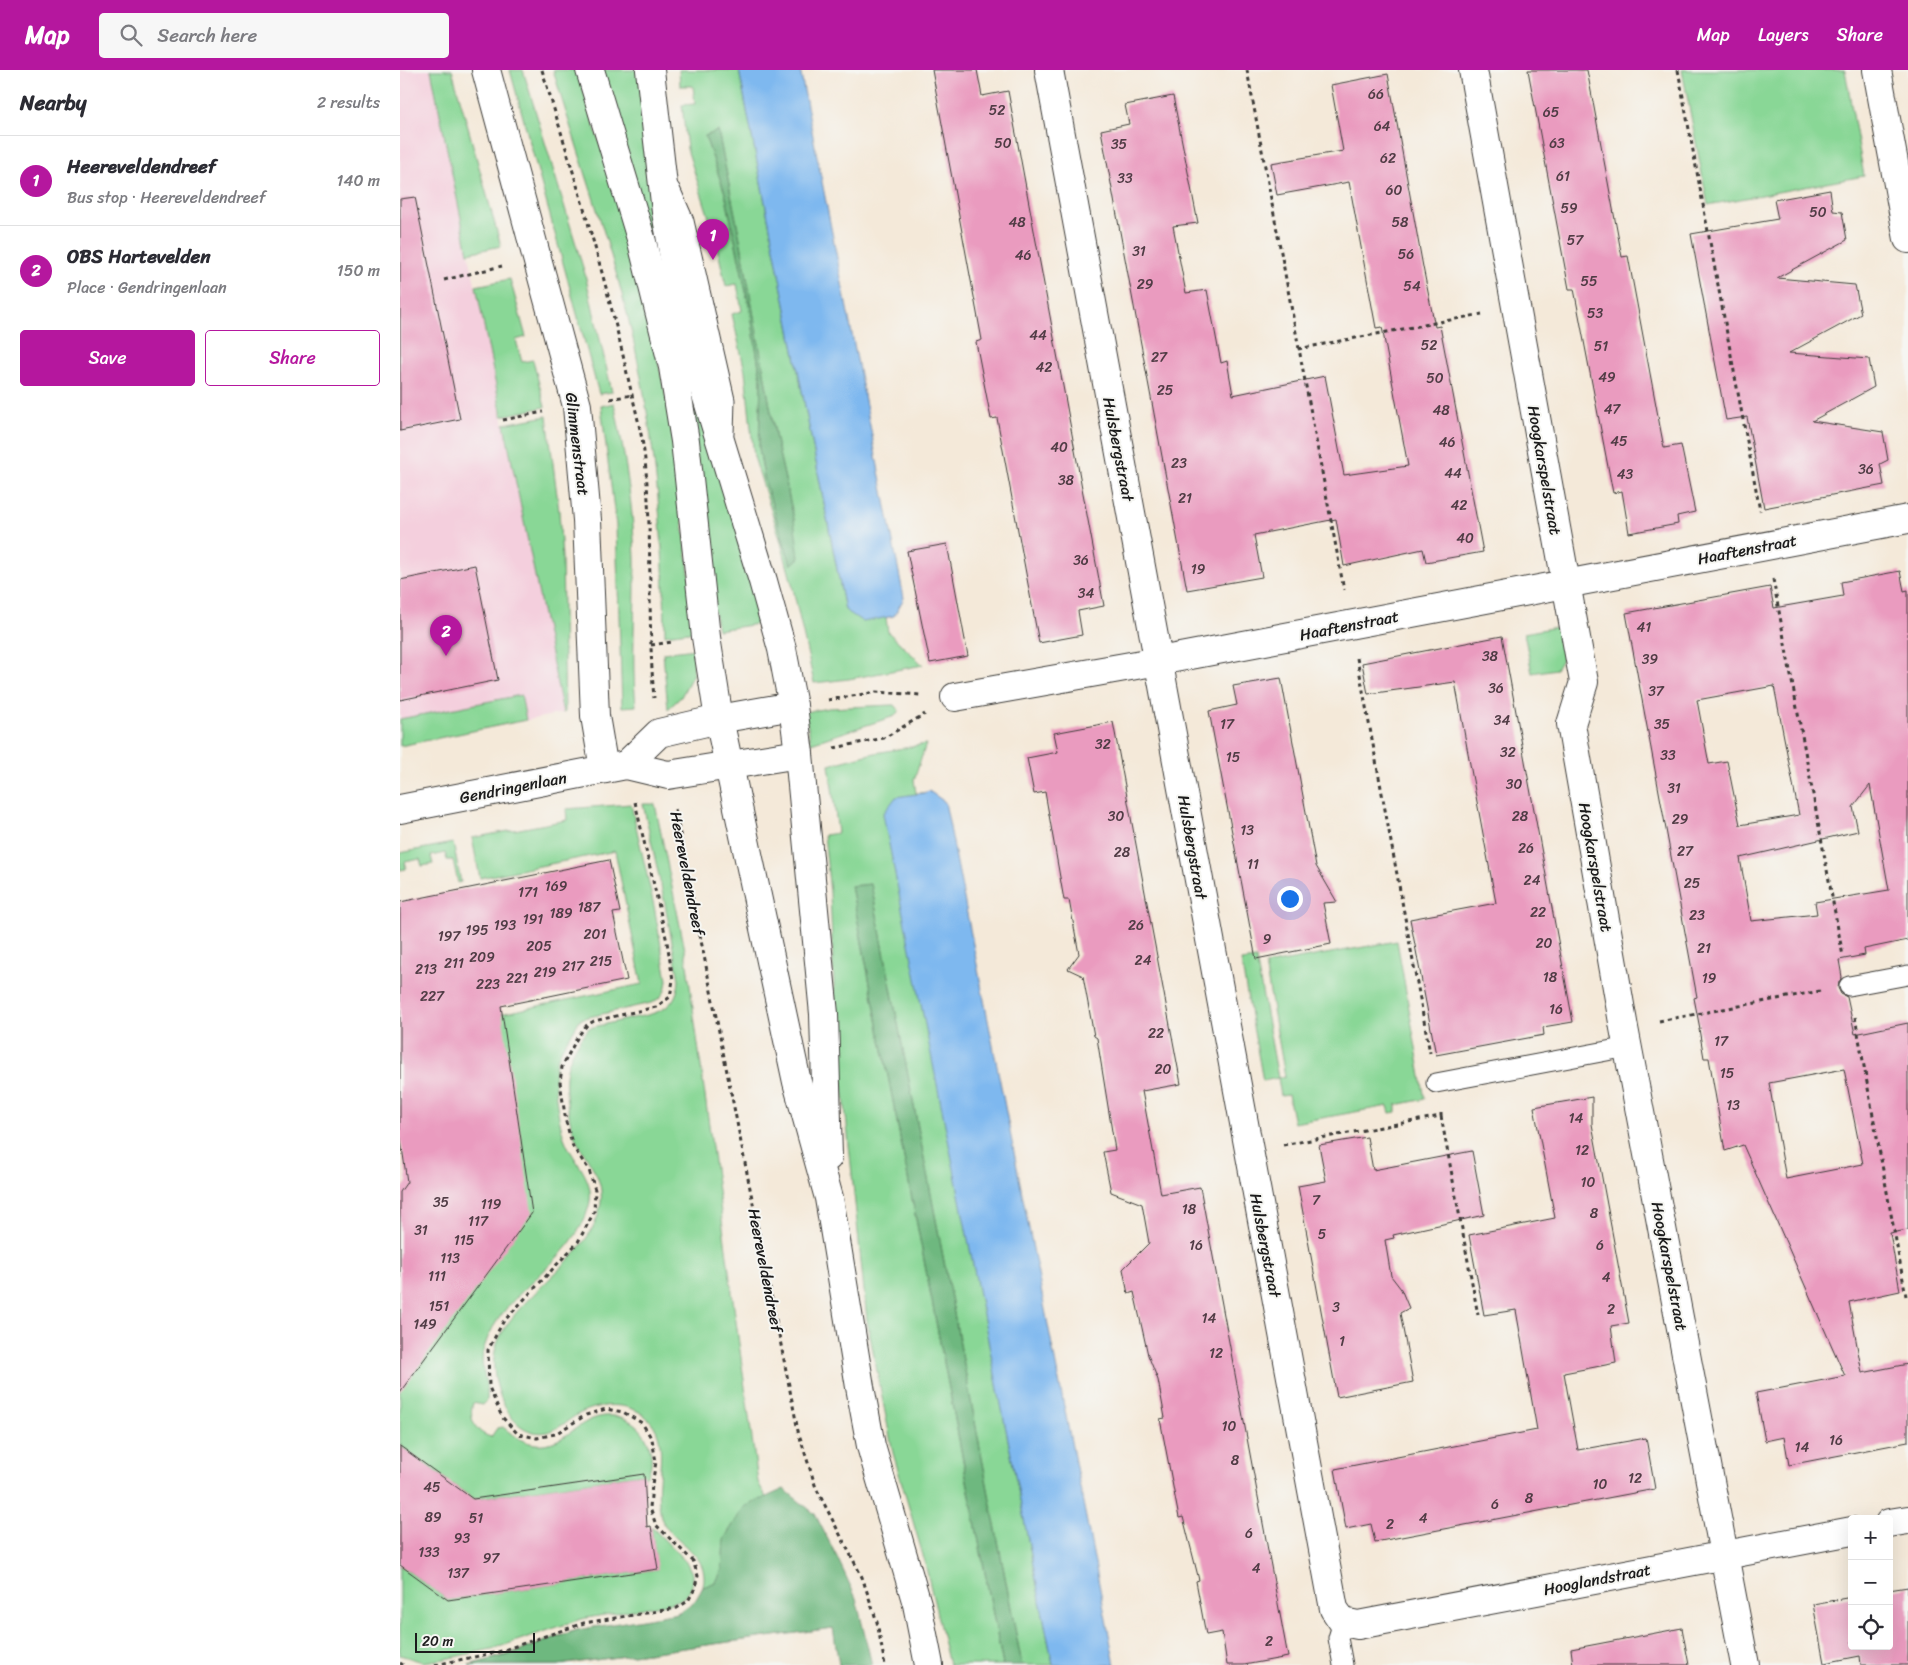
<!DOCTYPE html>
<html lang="en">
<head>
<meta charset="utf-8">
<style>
  body { margin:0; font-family:Sriracha,sans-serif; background:#f7f7f7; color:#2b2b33 }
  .controls { position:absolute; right:15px; bottom:15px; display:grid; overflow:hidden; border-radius:5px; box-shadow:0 5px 20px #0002 }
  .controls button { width:45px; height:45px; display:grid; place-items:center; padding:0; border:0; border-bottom:1px solid #e1e1e2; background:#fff; color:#2b2b33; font:25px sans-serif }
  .scale { position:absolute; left:15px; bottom:12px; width:120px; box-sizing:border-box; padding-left:5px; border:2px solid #1c1c1c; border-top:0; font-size:14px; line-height:18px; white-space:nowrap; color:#1c1c1c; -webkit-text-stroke:4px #f6f6f2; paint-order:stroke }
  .you { position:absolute; left:889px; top:828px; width:18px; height:18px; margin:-12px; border:4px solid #fff; border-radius:50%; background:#1a73e8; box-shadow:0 0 0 8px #1a73e833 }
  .badge { display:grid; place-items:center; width:32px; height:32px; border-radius:50%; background:#b5179e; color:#fff; font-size:16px; font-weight:700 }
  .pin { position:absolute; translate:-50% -41px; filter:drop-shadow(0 1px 2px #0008) }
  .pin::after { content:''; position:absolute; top:26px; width:18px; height:15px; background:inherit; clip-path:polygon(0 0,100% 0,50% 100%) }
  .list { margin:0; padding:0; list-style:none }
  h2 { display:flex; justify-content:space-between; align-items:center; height:65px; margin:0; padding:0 20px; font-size:21px }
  h2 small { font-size:16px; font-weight:400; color:#7c7c81 }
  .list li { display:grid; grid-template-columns:32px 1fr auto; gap:15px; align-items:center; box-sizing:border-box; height:90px; padding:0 20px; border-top:1px solid #e1e1e2 }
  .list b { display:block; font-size:19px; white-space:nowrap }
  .list p { margin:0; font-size:16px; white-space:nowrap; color:#7c7c81 }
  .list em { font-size:16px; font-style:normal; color:#7c7c81 }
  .actions { display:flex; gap:10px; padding:15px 20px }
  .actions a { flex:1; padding:11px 0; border:1px solid #b5179e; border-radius:5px; text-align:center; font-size:18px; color:#b5179e }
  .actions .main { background:#b5179e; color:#fff }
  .icon { flex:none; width:28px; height:28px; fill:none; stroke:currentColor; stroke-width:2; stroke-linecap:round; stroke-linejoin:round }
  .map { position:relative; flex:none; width:1508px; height:1595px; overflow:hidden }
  header { display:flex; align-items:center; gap:30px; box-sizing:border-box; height:70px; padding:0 25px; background:#b5179e; color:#fff }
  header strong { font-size:24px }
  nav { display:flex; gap:28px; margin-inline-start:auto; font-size:18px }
  .search { width:350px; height:45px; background:#f7f7f7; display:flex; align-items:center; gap:12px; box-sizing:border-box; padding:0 18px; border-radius:5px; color:#7c7c81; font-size:19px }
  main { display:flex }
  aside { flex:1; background:#fff }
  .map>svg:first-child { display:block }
</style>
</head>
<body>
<header>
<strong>Map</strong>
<div class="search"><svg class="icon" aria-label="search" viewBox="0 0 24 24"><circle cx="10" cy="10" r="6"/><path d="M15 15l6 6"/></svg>Search here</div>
<nav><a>Map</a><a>Layers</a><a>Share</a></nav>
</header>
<main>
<aside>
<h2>Nearby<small>2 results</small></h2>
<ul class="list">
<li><span class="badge">1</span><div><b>Heereveldendreef</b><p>Bus stop · Heereveldendreef</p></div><em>140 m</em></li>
<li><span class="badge">2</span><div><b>OBS Hartevelden</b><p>Place · Gendringenlaan</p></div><em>150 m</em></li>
</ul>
<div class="actions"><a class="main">Save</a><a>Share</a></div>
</aside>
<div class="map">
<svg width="1508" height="1595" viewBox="0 0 1508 1595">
  <rect width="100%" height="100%" fill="#f6f6f2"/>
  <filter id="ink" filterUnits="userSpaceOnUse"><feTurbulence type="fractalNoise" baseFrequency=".02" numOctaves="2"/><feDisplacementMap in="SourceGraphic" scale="10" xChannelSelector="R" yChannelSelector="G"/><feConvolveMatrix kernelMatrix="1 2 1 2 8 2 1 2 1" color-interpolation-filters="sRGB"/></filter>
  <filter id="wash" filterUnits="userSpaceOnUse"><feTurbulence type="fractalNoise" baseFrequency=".0096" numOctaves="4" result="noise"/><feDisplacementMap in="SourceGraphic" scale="20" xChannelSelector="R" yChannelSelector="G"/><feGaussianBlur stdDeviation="1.12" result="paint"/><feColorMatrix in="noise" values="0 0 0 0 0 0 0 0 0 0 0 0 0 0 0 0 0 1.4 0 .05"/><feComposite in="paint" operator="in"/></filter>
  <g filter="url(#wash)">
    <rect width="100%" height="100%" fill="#f4e9d9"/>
    <path fill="#f4cfdd" d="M0 0H31L163 643 0 676Z"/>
    <g fill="#89d796" stroke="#527a59" fill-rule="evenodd">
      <path d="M31 0H52L101 176 68 183Z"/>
      <path d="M110 0H123L185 204 212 322 199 324Z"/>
      <path d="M153 0H177L234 184 270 345 296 561 265 565C264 457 253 348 227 243 206 161 177 81 153 0Z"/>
      <path d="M199 0H241L364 553 318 560Z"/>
      <path d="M279 0H339L445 540 467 550 491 545 486 548 488 562 523 595 449 609 414 613 392 514 379 465 354 387 345 301 332 244 342 241 337 214 326 216 313 160 287 79 282 35 295 34 293 16H280ZM318 61 341 174 376 370 394 449 387 483 365 412 359 378 361 310 351 245 325 123 305 66Z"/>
      <path d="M1282 0H1445L1464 106 1308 135Z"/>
      <path d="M110 209 126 267 116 270 122 292 133 290 145 337 102 346 76 216Z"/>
      <path d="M214 333C225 384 233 436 235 488 236 537 231 587 236 636L222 637 216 456 201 336Z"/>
      <path d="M147 346 159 441 162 488 165 642 163 643 104 354Z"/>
      <path d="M1162 556C1166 576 1168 582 1156 599L1132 603 1124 563Z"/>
      <path d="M295 579 293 604 281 627 268 639 263 583Z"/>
      <path d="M121 625 126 650 0 676V649Z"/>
      <path d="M492 635H495L499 640 495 646 411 673 405 642 429 638Z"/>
      <path d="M526 674 514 710 516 723H524L500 727 484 744 653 1595H622L471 814 451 816 603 1595H549L524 1489 493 1383 467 1250 435 939 430 823 424 765 438 763 429 695 470 684Z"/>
      <path d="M231 734 254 836 267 910C266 922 262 928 251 933L180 949C172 966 157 980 155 999 153 1015 159 1056 165 1070 174 1093 196 1109 189 1136 174 1194 102 1219 84 1278 78 1296 89 1312 87 1330L82 1335 73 1333C68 1349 76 1363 91 1367L97 1358 103 1357C115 1367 127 1376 144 1374 162 1372 172 1359 188 1351 216 1337 247 1352 251 1384 252 1392 251 1403 244 1408L243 1404 73 1429 0 1376V1303L91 946 242 914 215 781 80 808 72 768 167 750 166 739Z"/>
      <path d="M243 734H255L285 880 358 1412 433 1558 158 1595H69C93 1589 115 1582 138 1574 151 1569 165 1563 178 1560 201 1555 226 1553 250 1549 262 1547 274 1545 285 1539 297 1532 305 1520 304 1505 302 1481 275 1473 264 1454 260 1448 260 1440 259 1433 255 1403 274 1362 239 1342 220 1331 193 1335 175 1346 166 1352 158 1359 148 1362 113 1369 96 1326 94 1298 88 1235 194 1196 201 1132 204 1110 189 1092 179 1075 169 1058 163 1018 167 999 170 984 180 969 189 958 202 955 215 952 228 949 253 944 277 942 279 910L265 834Z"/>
      <path d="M53 773 61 812 58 813 53 790H47L45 783 31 786 33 794 22 796 20 789 5 792 6 799 0 800V783Z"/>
      <path d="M997 871 1025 1029 996 1035V1042L990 1043 988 1036 894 1053 888 1025 881 1026 878 1008 863 1011 841 891 856 889 878 1008 885 1006 865 895Z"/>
      <path d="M251 1456 287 1493 292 1503V1517L285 1526 280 1530 267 1534 181 1549 96 1578 45 1589 23 1592 0 1585V1495L48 1530 257 1499Z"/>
    </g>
    <g fill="#6eb87f" stroke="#456a4e">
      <path d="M318 61 341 174 376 370 394 449 399 488 391 495 365 412 359 378 361 310 351 245 325 123 305 66Z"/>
      <path d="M471 814 622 1595H603L451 816Z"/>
      <path d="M384 1419 415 1444 437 1487 456 1528 472 1595H439L433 1558 158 1595H69L108 1585 177 1560 278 1543 295 1531 303 1517 316 1512 322 1500 324 1469 344 1437Z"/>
    </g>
    <g fill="#7eb8ef" stroke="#4d6a86">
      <path d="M339 0H400L504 528 494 546 463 552 445 540Z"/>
      <path d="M529 721 545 732 715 1595H653L483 744 496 727 523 723Z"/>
    </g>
    <g id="blocks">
      <g fill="#ea9bbf" fill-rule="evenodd">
        <path d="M532 0H577L582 26 608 21 704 536 678 541 682 565 639 573 597 348 591 349 576 272 582 270Z"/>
        <path d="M1128 0H1187L1222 187 1228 186 1264 378 1281 375 1295 442 1277 446 1278 454 1229 463 1222 421 1213 423 1174 219H1169Z"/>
        <path d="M988 4 1023 197 1035 257 1040 256 1083 482 1026 492 1023 479 944 496 936 449 854 465 862 507 787 520 701 60 729 54 725 35 773 26 798 153 773 156 786 223 807 220 821 293 827 291 833 325 925 306 944 405 1008 396 982 257 976 258 949 112 877 125 871 93 943 81 931 15Z"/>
        <path d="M1430 120 1433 141 1442 142 1447 170 1377 208 1455 215 1461 244 1389 283 1469 289 1474 317 1412 351 1483 362 1488 390 1480 394 1484 415 1364 438 1347 347 1326 350 1291 164 1378 149 1374 130Z"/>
        <path d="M15 127 60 349 0 361V129Z"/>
        <path d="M547 474 568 586 530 593 507 481Z"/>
        <path d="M75 495 98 610 0 630V510Z"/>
        <path d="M1500 501 1504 521 1508 520V870L1464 879 1465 885 1439 890 1442 907 1439 912 1438 918 1441 924 1447 927 1455 964 1508 953V1160L1490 1163 1500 1221 1449 1232 1462 1303 1508 1294V1372L1389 1395 1384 1367 1365 1371 1356 1323 1445 1306 1343 1075 1325 1081 1309 988H1304L1299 959H1300L1294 928 1297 927 1226 543 1370 517 1374 538 1443 526 1441 512ZM1374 616 1399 745 1340 755 1327 691 1309 694 1297 630ZM1470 715 1489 820 1415 832 1417 844 1351 851 1340 788 1458 761 1453 737ZM1444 999 1463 1094 1386 1109 1369 1013Z"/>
        <path d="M1102 566 1173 952 1143 957 1144 965 1036 985 1010 849 1096 833 1072 705 1055 612 968 624 962 593Z"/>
        <path d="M881 608 916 796 937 832 923 833 931 874 856 889 809 641 837 635 833 616Z"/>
        <path d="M713 652 781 1014 742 1021 761 1124 800 1117 888 1587 844 1595H827L822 1562 806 1565 796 1511 799 1510 783 1447 779 1448 760 1349 765 1348 758 1310 748 1285 734 1222 728 1224 723 1199 749 1173 742 1134 711 1122 703 1082 715 1080 697 968 694 966 683 906 668 899 679 884 669 830H664L645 722 634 724 627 688 658 682 654 663Z"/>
        <path d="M209 790 220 842 213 843 227 910 101 936 132 1143 0 1322V1122L7 1112 0 1063V832Z"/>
        <path d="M1192 1027V1054L1229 1253 1211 1256 1216 1293 1164 1303 1178 1380 1246 1368 1255 1419 975 1472 971 1454 946 1459 935 1399 1137 1360 1116 1240 1084 1245 1069 1165 1155 1148 1134 1037Z"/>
        <path d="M967 1067 973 1100 1072 1081 1084 1145 993 1165 994 1168 985 1170 991 1206 1001 1219 1009 1238 1000 1243 1013 1312 937 1327 898 1116 926 1111 919 1075Z"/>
        <path d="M0 1376 73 1429 244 1404 247 1457 251 1456 258 1499 48 1530 0 1495Z"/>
        <path d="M1508 1517V1595H1461L1460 1586 1424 1593 1413 1534 1452 1527V1576H1489V1520Z"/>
        <path d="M1282 1558 1289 1595H1173L1171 1579Z"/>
      </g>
    </g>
  </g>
  <g filter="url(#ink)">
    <use href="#blocks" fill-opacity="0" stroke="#3c3b38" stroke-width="1"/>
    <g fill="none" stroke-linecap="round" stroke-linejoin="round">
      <defs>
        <g id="service">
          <path d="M270 119 284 151 325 330 324 364"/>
          <path d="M1449 916 1508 905"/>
          <path d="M1036 1013 1228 977"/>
          <path d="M943 1595 938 1568 943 1552"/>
        </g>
        <g id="minor">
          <path d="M86 0 177 336 187 450 195 646 204 699"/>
          <path d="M649 0 934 1539 943 1552 958 1555 1452 1461"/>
          <path d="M1073 0 1184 612 1171 654 1224 958 1345 1595"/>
          <path d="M1477 0 1508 169"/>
          <path d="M555 627 759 591 1508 449"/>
          <path d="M226 695 259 663 319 649 393 636"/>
          <path d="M0 739 226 695 268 705 399 684"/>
          <path d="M1489 1453 1508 1450"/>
        </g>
        <g id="tertiary">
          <path d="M190 0 242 172 273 297 285 371 306 567 319 649 397 1012 429 1128 460 1317 471 1376 517 1534 529 1595"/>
          <path d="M250 0 266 142 276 198 297 295 363 511 382 579 393 636 399 684 424 944 428 1087"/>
        </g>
      </defs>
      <use href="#service" stroke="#3c3b38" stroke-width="21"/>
      <use href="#minor" stroke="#3c3b38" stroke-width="30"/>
      <use href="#tertiary" stroke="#3c3b38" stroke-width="30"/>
      <g stroke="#3c3b38" stroke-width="3" stroke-dasharray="4 4" stroke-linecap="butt">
        <path d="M142 0C172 98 202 194 225 294 231 324 242 360 245 390 253 469 247 549 254 628"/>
        <path d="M847 0 944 520"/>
        <path d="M1278 0 1360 441"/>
        <path d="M44 210 102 196"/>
        <path d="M898 279 1082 244"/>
        <path d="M210 329 232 325"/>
        <path d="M103 350 143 342"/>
        <path d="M1373 509 1443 886"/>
        <path d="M251 575 272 572"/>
        <path d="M957 588 1030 983"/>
        <path d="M428 630 476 622 521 625"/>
        <path d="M434 678 484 668 525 644"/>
        <path d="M275 739 398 1361 416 1418 462 1507 477 1552 485 1595"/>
        <path d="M1455 947 1506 1226"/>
        <path d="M1259 951 1420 921"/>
        <path d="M1041 1046 1078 1245"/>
        <path d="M883 1075 1041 1046V1043"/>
        <path d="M0 1593 3 1595"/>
        <path d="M35 1595 98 1582 184 1553 277 1538 288 1531 294 1520 298 1506 293 1491 256 1455 250 1438 252 1414 256 1392 252 1369 242 1353 223 1342 206 1339 186 1345 155 1364 137 1368 118 1364 102 1347 89 1317 88 1280 103 1252 178 1172 194 1142 195 1120 189 1100 173 1077 166 1052 160 1012 162 997 178 966 187 955 194 951 256 937 270 927 273 910 267 872 235 732"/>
      </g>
      <use href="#service" stroke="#fff" stroke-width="19"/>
      <use href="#minor" stroke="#fff" stroke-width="28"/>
      <use href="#tertiary" stroke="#fff" stroke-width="28"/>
    </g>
  </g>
  <g text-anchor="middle" stroke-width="4" stroke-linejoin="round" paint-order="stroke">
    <g font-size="14" fill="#503c45">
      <text x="976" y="29">66</text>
      <text x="597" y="45">52</text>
      <text x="1151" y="47">65</text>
      <text x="982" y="61">64</text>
      <text x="603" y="78">50</text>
      <text x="1157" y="78">63</text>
      <text x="719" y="79">35</text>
      <text x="988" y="93">62</text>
      <text x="1163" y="111">61</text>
      <text x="725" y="113">33</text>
      <text x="994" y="125">60</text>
      <text x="1169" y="143">59</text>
      <text x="1418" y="147">50</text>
      <text x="617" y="157">48</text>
      <text x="1000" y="157">58</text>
      <text x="1175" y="175">57</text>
      <text x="739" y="186">31</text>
      <text x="1006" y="189">56</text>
      <text x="623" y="190">46</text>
      <text x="1189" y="216">55</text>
      <text x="745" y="219">29</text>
      <text x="1012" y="221">54</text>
      <text x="1195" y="248">53</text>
      <text x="638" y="270">44</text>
      <text x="1029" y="280">52</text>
      <text x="1201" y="281">51</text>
      <text x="759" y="292">27</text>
      <text x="644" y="302">42</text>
      <text x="1207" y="312">49</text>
      <text x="1035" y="313">50</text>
      <text x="765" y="325">25</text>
      <text x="1212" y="344">47</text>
      <text x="1041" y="345">48</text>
      <text x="1219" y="376">45</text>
      <text x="1047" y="377">46</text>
      <text x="659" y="382">40</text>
      <text x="779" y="398">23</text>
      <text x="1466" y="404">36</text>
      <text x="1053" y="408">44</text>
      <text x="1225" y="409">43</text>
      <text x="666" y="415">38</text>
      <text x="785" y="433">21</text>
      <text x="1059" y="440">42</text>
      <text x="1065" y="473">40</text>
      <text x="681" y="495">36</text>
      <text x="798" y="504">19</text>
      <text x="686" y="528">34</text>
      <text x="1244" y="562">41</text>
      <text x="1090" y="591">38</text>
      <text x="1250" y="594">39</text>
      <text x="1096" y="623">36</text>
      <text x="1256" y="626">37</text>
      <text x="1102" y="655">34</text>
      <text x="827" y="659">17</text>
      <text x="1262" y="659">35</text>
      <text x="703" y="679">32</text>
      <text x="1108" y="687">32</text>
      <text x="1268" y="690">33</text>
      <text x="833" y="692">15</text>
      <text x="1114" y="719">30</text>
      <text x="1274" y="723">31</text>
      <text x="716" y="751">30</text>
      <text x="1120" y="751">28</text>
      <text x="1280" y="754">29</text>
      <text x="847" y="765">13</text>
      <text x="1126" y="783">26</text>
      <text x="1285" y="786">27</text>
      <text x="722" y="787">28</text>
      <text x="853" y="799">11</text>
      <text x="1132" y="815">24</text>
      <text x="1292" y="818">25</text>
      <text x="156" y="821">169</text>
      <text x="128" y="827">171</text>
      <text x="189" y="842">187</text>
      <text x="1138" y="847">22</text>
      <text x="161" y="848">189</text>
      <text x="1297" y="850">23</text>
      <text x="133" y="854">191</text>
      <text x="105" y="860">193</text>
      <text x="736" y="860">26</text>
      <text x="77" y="865">195</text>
      <text x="195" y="869">201</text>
      <text x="49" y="871">197</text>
      <text x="867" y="874">9</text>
      <text x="1144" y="878">20</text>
      <text x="139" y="881">205</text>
      <text x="1304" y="883">21</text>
      <text x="82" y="892">209</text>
      <text x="743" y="895">24</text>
      <text x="201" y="896">215</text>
      <text x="54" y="898">211</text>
      <text x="173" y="901">217</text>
      <text x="26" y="904">213</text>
      <text x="145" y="907">219</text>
      <text x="1150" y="912">18</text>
      <text x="117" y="913">221</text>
      <text x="1309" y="913">19</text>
      <text x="88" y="919">223</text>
      <text x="32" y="931">227</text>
      <text x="1156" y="944">16</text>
      <text x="756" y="968">22</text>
      <text x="1321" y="976">17</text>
      <text x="763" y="1004">20</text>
      <text x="1327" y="1008">15</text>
      <text x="1333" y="1040">13</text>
      <text x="1176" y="1053">14</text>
      <text x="1182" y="1085">12</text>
      <text x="1188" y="1117">10</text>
      <text x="916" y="1135">7</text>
      <text x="41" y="1137">35</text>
      <text x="91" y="1139">119</text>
      <text x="789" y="1144">18</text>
      <text x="1194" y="1148">8</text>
      <text x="78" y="1156">117</text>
      <text x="21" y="1165">31</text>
      <text x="922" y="1169">5</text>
      <text x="64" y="1175">115</text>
      <text x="796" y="1180">16</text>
      <text x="1200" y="1180">6</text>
      <text x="50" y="1193">113</text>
      <text x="37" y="1211">111</text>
      <text x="1206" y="1212">4</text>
      <text x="39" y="1241">151</text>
      <text x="936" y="1242">3</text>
      <text x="1211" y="1244">2</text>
      <text x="809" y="1253">14</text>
      <text x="25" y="1259">149</text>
      <text x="942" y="1276">1</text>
      <text x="816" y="1288">12</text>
      <text x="829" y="1361">10</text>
      <text x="1436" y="1375">16</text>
      <text x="1402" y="1382">14</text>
      <text x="835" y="1395">8</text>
      <text x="1235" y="1413">12</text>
      <text x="1200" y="1419">10</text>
      <text x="32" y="1422">45</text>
      <text x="1129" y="1433">8</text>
      <text x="1095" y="1439">6</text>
      <text x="33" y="1452">89</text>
      <text x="76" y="1453">51</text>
      <text x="1023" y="1453">4</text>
      <text x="990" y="1459">2</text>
      <text x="849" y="1468">6</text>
      <text x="62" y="1473">93</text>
      <text x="29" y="1487">133</text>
      <text x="91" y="1493">97</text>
      <text x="856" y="1503">4</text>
      <text x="58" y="1508">137</text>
      <text x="869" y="1576">2</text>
    </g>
    <g font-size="16" fill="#1c1c1c" stroke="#f6f6f2">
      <text transform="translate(178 374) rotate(83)" y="6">Glimmenstraat</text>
      <text transform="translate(719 379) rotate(79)" y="6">Hulsbergstraat</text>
      <text transform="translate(1145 400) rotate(80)" y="6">Hoogkarspelstraat</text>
      <text transform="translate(1347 479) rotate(-11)" y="6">Haaftenstraat</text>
      <text transform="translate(949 555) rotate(-11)" y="6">Haaftenstraat</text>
      <text transform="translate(113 717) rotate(-11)" y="6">Gendringenlaan</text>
      <text transform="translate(793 777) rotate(80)" y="6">Hulsbergstraat</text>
      <text transform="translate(1196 797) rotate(80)" y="6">Hoogkarspelstraat</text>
      <text transform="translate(288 803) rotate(79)" y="6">Heereveldendreef</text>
      <text transform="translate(866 1175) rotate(79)" y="6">Hulsbergstraat</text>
      <text transform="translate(1270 1196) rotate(79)" y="6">Hoogkarspelstraat</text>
      <text transform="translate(366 1200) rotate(79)" y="6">Heereveldendreef</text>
      <text transform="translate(1197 1509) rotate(-11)" y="6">Hooglandstraat</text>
    </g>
  </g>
</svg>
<div class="controls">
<button>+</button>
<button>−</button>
<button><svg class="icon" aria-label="locate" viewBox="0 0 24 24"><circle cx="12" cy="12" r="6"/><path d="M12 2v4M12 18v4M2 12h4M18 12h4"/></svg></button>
</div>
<div class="scale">20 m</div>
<div class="you"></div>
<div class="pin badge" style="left:313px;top:190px">1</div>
<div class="pin badge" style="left:46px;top:586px">2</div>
</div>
</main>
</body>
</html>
